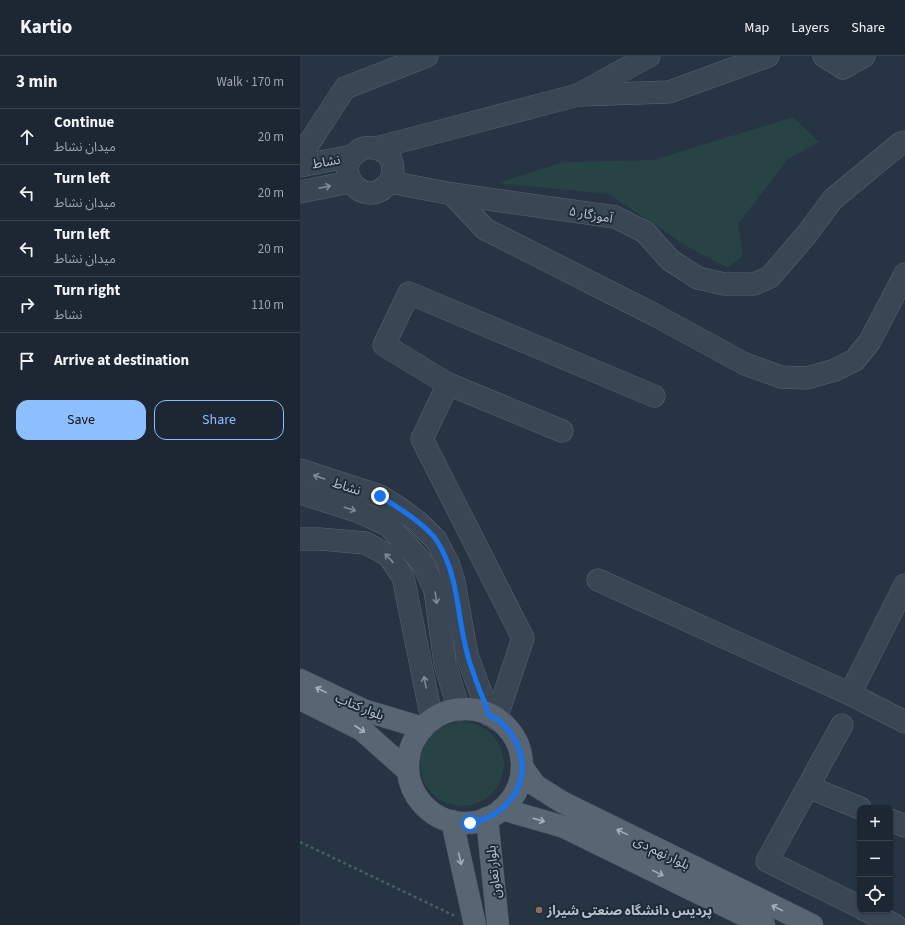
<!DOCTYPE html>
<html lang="en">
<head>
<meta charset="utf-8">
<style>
  body { margin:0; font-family:"Source Sans 3","Noto Sans Arabic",sans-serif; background:#29333f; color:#f1f3f6 }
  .controls { position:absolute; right:12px; bottom:12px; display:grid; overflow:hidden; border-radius:8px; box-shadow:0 1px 3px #0004 }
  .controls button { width:36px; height:36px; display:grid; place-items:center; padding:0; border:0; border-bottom:1px solid #3a444e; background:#1c2733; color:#f1f3f6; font:20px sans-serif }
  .stop { position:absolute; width:12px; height:12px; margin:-9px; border:3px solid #1a73e8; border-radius:50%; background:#fff }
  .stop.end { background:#1a73e8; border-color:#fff; box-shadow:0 1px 4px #0008 }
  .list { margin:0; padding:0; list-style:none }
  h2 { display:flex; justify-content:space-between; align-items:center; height:52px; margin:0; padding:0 16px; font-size:17px }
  h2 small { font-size:13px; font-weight:400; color:#a0a5ac }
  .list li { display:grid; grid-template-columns:26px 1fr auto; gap:12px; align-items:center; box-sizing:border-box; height:56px; padding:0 16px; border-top:1px solid #3a444e }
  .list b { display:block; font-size:15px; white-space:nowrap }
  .list p { margin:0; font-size:13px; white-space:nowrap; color:#a0a5ac }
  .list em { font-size:13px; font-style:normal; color:#a0a5ac }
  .actions { display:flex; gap:8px; padding:12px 16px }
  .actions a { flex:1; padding:9px 0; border:1px solid #8dbefd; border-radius:12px; text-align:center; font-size:14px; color:#8dbefd }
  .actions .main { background:#8dbefd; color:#111 }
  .icon { flex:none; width:22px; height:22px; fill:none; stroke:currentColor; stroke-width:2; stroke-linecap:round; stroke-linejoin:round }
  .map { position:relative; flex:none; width:605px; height:869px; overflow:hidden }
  header { display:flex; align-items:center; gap:24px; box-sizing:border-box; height:56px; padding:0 20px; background:#1c2733; border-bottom:1px solid #3a444e }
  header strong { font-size:19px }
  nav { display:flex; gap:22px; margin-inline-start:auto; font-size:14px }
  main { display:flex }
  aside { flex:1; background:#1c2733 }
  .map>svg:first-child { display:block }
</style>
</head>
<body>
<header>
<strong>Kartio</strong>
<nav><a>Map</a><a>Layers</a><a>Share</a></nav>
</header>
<main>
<aside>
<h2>3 min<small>Walk · 170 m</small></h2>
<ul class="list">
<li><svg class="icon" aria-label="ahead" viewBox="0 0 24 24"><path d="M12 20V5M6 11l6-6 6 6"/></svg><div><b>Continue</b><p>میدان نشاط</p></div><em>20 m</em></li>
<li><svg class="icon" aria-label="left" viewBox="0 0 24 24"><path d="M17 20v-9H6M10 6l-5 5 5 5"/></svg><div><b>Turn left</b><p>میدان نشاط</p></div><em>20 m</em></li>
<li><svg class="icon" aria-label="left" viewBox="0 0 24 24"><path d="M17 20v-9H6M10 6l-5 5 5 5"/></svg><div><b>Turn left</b><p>میدان نشاط</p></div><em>20 m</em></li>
<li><svg class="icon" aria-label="right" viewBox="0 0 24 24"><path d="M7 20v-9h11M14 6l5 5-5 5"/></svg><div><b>Turn right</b><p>نشاط</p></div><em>110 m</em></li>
<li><svg class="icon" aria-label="arrive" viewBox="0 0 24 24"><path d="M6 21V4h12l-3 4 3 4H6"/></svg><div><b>Arrive at destination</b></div></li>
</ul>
<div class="actions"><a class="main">Save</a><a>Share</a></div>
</aside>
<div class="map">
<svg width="605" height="869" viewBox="0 0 605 869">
  <rect width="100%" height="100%" fill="#263444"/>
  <g fill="#284345">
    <path d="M493 61 519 86 488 103 438 168 443 199 428 212 388 191 309 138 197 127 264 106 353 104Z"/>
    <circle cx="162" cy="708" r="42"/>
  </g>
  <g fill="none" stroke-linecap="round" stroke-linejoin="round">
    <defs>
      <g id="minor">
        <path d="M524 0 543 12 564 0"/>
        <path d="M281 39 369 36 468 0"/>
        <path d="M76 92C80 94 86 96 89 100 95 110 94 123 86 130 63 153 32 114 56 97 58 95 61 93 64 92 67 91 72 92 76 92L278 39 349 0"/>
        <path d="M0 101 45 32 127 0"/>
        <path d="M0 110 52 100"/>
        <path d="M90 126 152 138 315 161 345 176 370 204 398 222 424 228H454L470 221 507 178 533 143 601 87 605 86"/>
        <path d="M0 136 50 126"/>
        <path d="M152 138 185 173 353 258 445 308 481 321 507 322 535 314 555 304 570 285 605 218"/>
        <path d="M148 328 122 383 223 582 196 663"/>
        <path d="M262 375 148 328 84 289 109 237 354 340"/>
        <path d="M0 414 80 440 99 452 118 466 136 484 148 507 154 526 167 599 189 659"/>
        <path d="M0 437 57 455 88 469 107 489 124 509 135 535 145 608 159 654"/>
        <path d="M0 483H20L66 487 89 500 103 521 132 664"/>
        <path d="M298 524 550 638 605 666"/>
        <path d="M550 638 605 529"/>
        <path d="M542 669 467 805 560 851"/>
        <path d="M508 731 560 752"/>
        <path d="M590 764 605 770"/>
        <path d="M565 854 595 869"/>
      </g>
      <g id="major">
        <path d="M0 624 63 654 123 672"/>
        <path d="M0 643 62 674 108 715"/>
        <circle cx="165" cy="710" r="57"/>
        <path d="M222 711 235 729 262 746 512 869"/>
        <path d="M202 753 264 771 464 869"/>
        <path d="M187 762 198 869"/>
        <path d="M152 765 175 869"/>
      </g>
    </defs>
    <use href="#minor" stroke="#596471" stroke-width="23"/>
    <use href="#major" stroke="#444f5d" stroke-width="23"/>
    <path stroke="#466061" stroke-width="2.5" stroke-dasharray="3 3" stroke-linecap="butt" d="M0 786 155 860"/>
    <use href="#minor" stroke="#3a4654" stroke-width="22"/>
    <use href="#major" stroke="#586573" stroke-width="22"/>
  </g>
  <defs><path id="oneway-shaft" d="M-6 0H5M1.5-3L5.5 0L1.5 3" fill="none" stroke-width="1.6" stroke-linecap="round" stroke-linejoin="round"/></defs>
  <g stroke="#7f8a97">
    <use href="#oneway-shaft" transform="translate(25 131) rotate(-11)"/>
    <use href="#oneway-shaft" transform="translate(19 421) rotate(-161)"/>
    <use href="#oneway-shaft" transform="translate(50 453) rotate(18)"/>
    <use href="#oneway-shaft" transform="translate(89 502) rotate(-133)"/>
    <use href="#oneway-shaft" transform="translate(136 542) rotate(82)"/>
    <use href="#oneway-shaft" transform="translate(125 626) rotate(-101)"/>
  </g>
  <g stroke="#a5afbb">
    <use href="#oneway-shaft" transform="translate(21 634) rotate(-154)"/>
    <use href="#oneway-shaft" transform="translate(60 673) rotate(33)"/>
    <use href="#oneway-shaft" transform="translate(239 764) rotate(16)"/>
    <use href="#oneway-shaft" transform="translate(322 776) rotate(-154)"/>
    <use href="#oneway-shaft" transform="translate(160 803) rotate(77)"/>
    <use href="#oneway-shaft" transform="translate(358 817) rotate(26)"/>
    <use href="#oneway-shaft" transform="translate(477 852) rotate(-154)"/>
  </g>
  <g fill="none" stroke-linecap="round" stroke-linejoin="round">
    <path stroke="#1a73e8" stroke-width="5" d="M80 440C97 451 127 469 137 485 162 524 156 572 172 613 176 625 180 636 185 647 186 651 187 656 189 659 190 661 194 662 197 663 203 668 209 674 213 681 237 719 211 760 170 767"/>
  </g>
  <circle fill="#8d6e63" stroke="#1f2b39" stroke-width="1.5" cx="239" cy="854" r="4"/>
  <g text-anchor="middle" stroke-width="4" stroke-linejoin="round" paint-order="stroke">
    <g font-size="13" fill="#b8c1cd" stroke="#1f2b39">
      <text transform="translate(26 105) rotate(-10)" y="5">نشاط</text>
      <text transform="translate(291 158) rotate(10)" y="5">آموزگار ۵</text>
      <text transform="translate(47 430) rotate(18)" y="5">نشاط</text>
      <text transform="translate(60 650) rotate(22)" y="5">بلوار کتاب</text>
      <text transform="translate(362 796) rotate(26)" y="5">بلوار نهم دی</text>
      <text transform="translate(193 816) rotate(-96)" y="5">بلوار تعاون</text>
    </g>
    <g font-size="13" font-weight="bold" fill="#b8c1cd" stroke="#1f2b39" text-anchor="start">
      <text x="247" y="859">پردیس دانشگاه صنعتی شیراز</text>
    </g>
  </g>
</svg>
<div class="controls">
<button>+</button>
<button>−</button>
<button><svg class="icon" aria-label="locate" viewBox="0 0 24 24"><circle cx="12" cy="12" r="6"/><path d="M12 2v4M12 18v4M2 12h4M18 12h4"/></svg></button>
</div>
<div class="stop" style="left:170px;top:767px"></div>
<div class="stop end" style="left:80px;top:440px"></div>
</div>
</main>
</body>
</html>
